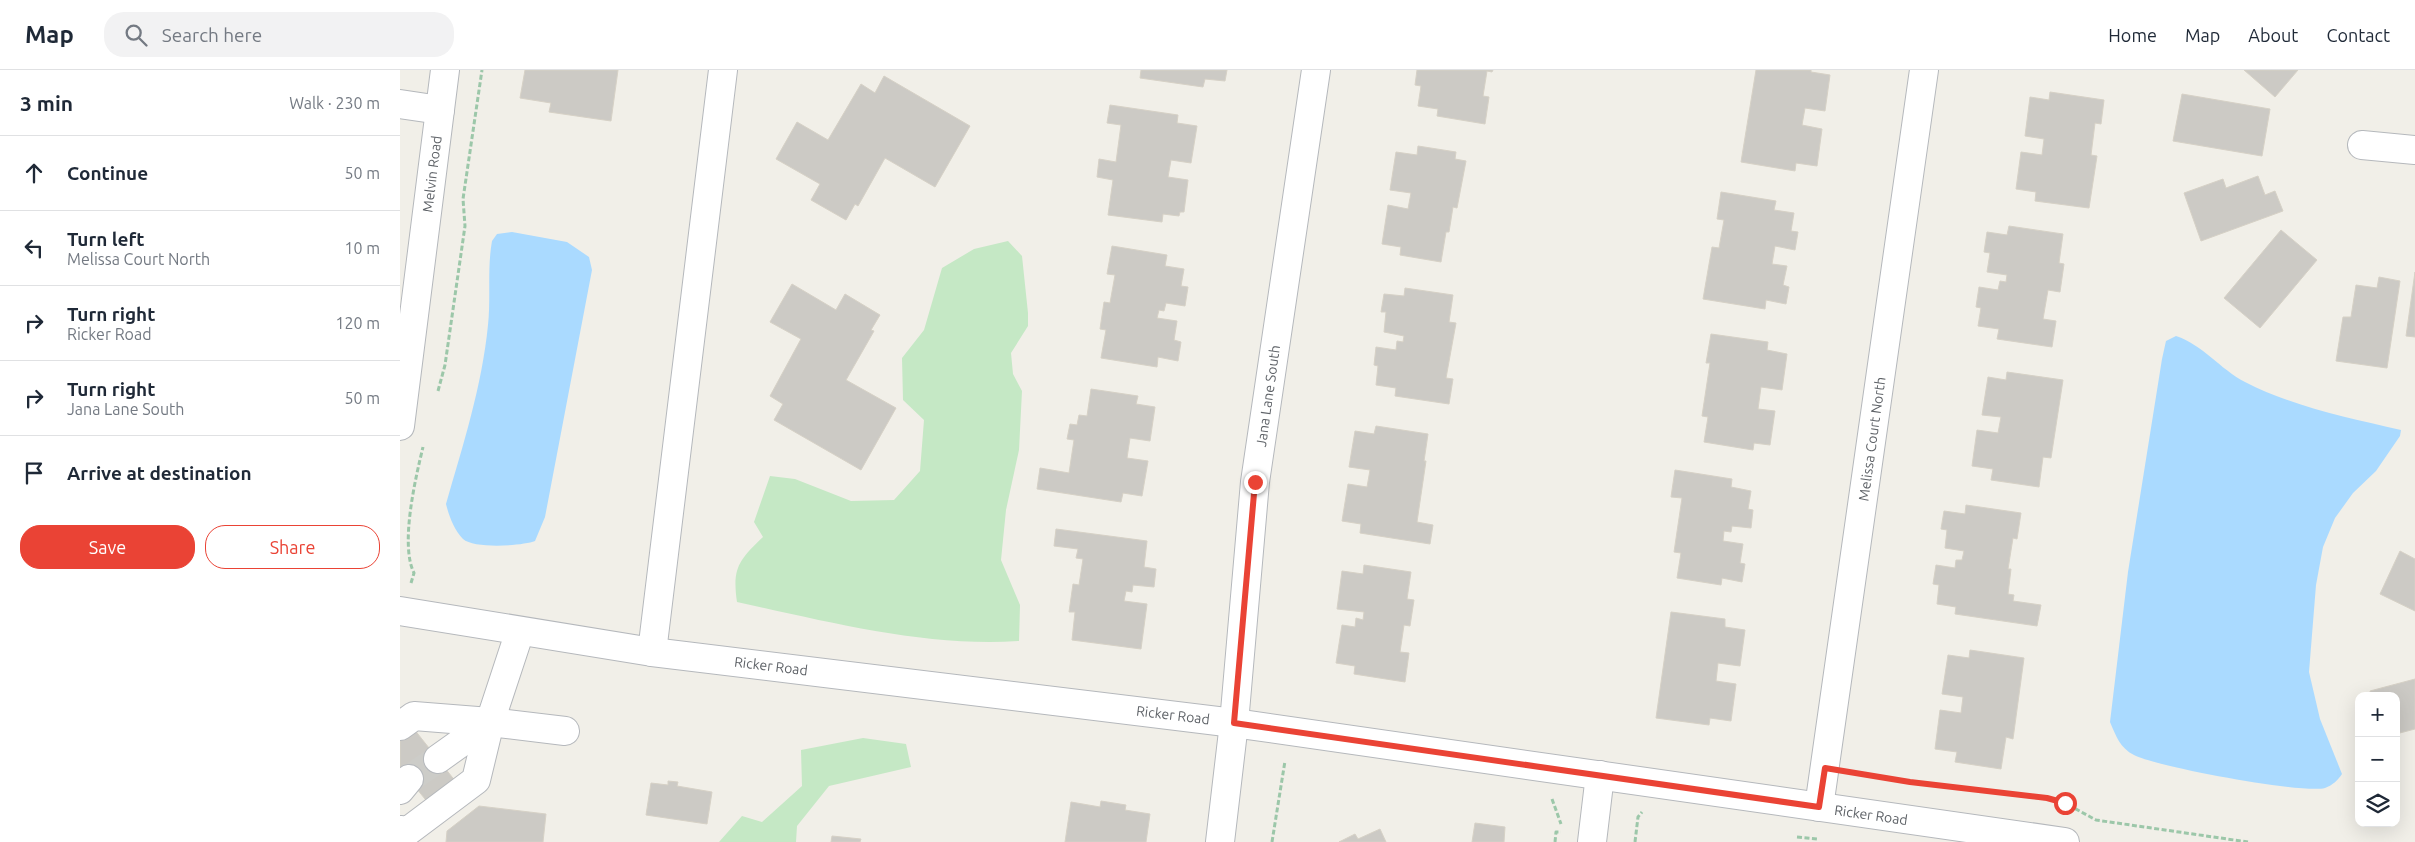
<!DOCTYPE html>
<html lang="en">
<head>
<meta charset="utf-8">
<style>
  body { margin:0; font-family:Ubuntu,sans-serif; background:#f2f2f3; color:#1f2937 }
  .controls { position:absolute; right:15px; bottom:15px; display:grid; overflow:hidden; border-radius:10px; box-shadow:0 5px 20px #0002 }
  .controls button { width:45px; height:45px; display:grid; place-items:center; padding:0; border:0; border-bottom:1px solid #e0e1e3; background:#fff; color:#1f2937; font:25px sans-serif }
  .stop { position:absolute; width:15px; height:15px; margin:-11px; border:4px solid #ea4335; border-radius:50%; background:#fff }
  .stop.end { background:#ea4335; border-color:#fff; box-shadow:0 1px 5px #0008 }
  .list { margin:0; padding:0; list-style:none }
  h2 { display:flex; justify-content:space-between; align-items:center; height:65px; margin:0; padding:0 20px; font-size:21px }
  h2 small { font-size:16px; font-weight:400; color:#747a83 }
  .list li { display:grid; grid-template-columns:32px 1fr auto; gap:15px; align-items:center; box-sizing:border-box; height:75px; padding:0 20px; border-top:1px solid #e0e1e3 }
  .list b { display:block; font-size:19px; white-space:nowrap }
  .list p { margin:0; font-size:16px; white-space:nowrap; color:#747a83 }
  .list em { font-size:16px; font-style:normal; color:#747a83 }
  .actions { display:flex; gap:10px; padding:15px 20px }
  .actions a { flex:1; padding:11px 0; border:1px solid #ea4335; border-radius:20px; text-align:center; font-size:18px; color:#ea4335 }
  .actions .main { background:#ea4335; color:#fff }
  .icon { flex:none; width:28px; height:28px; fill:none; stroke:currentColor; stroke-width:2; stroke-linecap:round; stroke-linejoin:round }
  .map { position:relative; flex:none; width:2015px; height:772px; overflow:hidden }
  header { display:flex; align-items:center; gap:30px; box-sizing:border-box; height:70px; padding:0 25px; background:#fff; border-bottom:1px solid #e0e1e3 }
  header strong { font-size:24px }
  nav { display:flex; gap:28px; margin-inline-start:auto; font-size:18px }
  .search { width:350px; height:45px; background:#f2f2f3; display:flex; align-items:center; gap:12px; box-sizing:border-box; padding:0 18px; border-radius:20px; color:#747a83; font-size:19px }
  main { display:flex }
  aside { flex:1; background:#fff }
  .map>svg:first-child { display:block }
</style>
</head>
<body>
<header>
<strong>Map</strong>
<div class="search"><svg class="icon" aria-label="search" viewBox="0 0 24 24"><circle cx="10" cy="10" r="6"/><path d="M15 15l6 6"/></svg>Search here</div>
<nav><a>Home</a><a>Map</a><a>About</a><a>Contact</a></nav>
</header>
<main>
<aside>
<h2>3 min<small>Walk · 230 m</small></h2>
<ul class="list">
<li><svg class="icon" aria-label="ahead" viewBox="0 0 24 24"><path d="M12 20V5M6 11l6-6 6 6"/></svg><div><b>Continue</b></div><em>50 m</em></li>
<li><svg class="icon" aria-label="left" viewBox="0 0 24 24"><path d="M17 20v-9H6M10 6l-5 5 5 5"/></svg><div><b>Turn left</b><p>Melissa Court North</p></div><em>10 m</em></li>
<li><svg class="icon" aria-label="right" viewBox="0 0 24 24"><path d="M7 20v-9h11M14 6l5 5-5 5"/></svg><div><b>Turn right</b><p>Ricker Road</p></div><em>120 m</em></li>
<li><svg class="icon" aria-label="right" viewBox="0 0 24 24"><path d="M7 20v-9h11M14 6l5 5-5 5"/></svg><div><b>Turn right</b><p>Jana Lane South</p></div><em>50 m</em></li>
<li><svg class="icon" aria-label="arrive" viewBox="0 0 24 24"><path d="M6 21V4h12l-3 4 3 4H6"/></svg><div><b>Arrive at destination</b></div></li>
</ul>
<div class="actions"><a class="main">Save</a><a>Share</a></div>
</aside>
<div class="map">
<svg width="2015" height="772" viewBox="0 0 2015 772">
  <rect width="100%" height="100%" fill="#f1efe8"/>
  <g fill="#c5e8c5">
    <path d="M608 171 622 186 628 243V256L611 283 613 304 622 321 619 380 606 440 601 490 620 535 619 571C524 577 430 552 337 532 332 498 339 490 363 467L354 452 370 406 395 409 451 431 494 430 520 401 524 350 503 330 502 288 524 260 542 198 574 179Z"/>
    <path d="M463 668 506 674 511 697 429 716 397 756 396 772H319L342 746 362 752 402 716 401 680Z"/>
  </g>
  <g fill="#aadaff">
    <path d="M112 162 167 172 189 187 192 200 145 447 135 471C122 476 74 479 63 469 54 460 49 446 46 434 63 375 82 316 88 255 91 227 87 199 92 171L97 164Z"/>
    <path d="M1776 266C1803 275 1820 299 1845 312 1894 337 1948 348 2001 360L2000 366 1976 401 1953 423 1935 448 1923 477 1916 515 1909 602 1920 649 1942 704C1938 710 1933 715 1925 718 1903 724 1757 697 1734 685 1720 678 1716 666 1710 652L1728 502 1762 289 1766 271Z"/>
  </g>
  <g fill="#cccac5" stroke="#d6d1c6">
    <path d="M125 0H218L211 51 149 42 151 33 120 28Z"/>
    <path d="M741 0H827L825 11 805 9 803 17 740 8Z"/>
    <path d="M1017 0H1093L1092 2 1087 1 1083 26 1089 27 1085 54 1037 46 1038 39 1018 36 1021 16 1015 15Z"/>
    <path d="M1356 0H1411V2L1430 5 1425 41 1405 38 1402 55 1422 59 1417 96 1396 93 1395 101 1341 92Z"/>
    <path d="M1844 0H1898L1875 27Z"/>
    <path d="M484 6 570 56 535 117 485 88 458 136 455 134 446 150 411 130 420 114 376 89 397 52 428 70 461 14 475 23Z"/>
    <path d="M1650 22 1704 30 1701 54 1695 53 1691 85 1697 86 1689 138 1635 131 1636 122 1616 119 1621 82 1642 85 1644 69 1625 66 1630 27 1649 30Z"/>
    <path d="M1782 24 1870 39 1862 86 1773 71Z"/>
    <path d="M710 35 778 45 777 53 797 56 791 93 771 90 768 107 788 110 784 142H780L779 146 763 144 762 152 708 145 713 110 697 107 699 89 716 92 721 55 707 53Z"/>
    <path d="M1018 76 1056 82 1055 89 1066 91 1057 138 1053 137 1049 162H1046L1041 192 1000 185 1001 177 982 174 988 135 1008 139 1011 123 990 120 996 82 1017 85Z"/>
    <path d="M1858 106 1865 125 1875 121 1883 141 1801 171 1784 123 1823 109 1826 118Z"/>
    <path d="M1321 122 1376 131 1374 140 1394 143 1391 161 1398 162 1395 180 1375 176 1372 194 1387 196 1383 215 1389 217 1386 234 1366 230 1365 239 1303 229 1312 177 1319 178 1324 150 1317 149Z"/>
    <path d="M1609 156 1663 164 1659 193 1664 194 1660 222 1648 220 1643 249 1656 251 1652 277 1597 269 1599 259 1578 256 1581 238 1576 237 1579 217 1598 220 1600 211 1606 212 1607 205 1587 202 1590 183 1584 182 1587 162 1607 165Z"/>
    <path d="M1881 160 1917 190 1860 258 1824 228Z"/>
    <path d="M712 176 767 185 765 196 784 199 781 216 788 217 785 236 766 233 764 241 759 240 757 248 777 251 774 270 781 272 778 291 758 287 757 297 701 288 706 260 700 259 704 232 710 233 715 205 707 204Z"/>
    <path d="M2015 202V267L2006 266Z"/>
    <path d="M1979 207 2000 211 1987 298 1936 291 1943 247H1951L1956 215 1977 218Z"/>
    <path d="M392 214 436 240 445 224 480 245 471 260 474 261 446 310 496 338 461 400 374 350 383 334 370 326 401 269 370 252Z"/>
    <path d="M1005 218 1053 225 1049 252 1056 253 1046 308 1053 309 1049 334 995 326 996 318 976 315 978 296 974 295 976 277 996 280 997 271 1003 272 1004 266 984 262 986 242H981L984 224 1004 226Z"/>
    <path d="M1311 264 1368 272 1367 280 1387 284 1382 320 1361 317 1358 339 1375 341 1370 375 1354 373 1353 380 1304 372 1308 347 1302 346 1310 293H1306Z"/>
    <path d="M1607 302 1663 310 1651 388 1643 387 1639 417 1591 410 1593 399 1572 396 1577 360 1598 363 1601 347 1582 345 1588 307 1606 310Z"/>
    <path d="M691 319 738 326 736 334 755 337 750 371 730 368 727 388 748 391 742 426 723 423 721 432 637 419 640 398 669 403 674 370 667 369 670 354 677 355 679 345 687 346Z"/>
    <path d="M976 356 1028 364 1024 391H1026L1017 452 1033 455 1030 474 960 463 961 454 942 451 948 414 967 417 970 400 949 397 955 361 974 364Z"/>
    <path d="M1275 400 1332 409 1331 417 1351 421 1348 439 1353 440 1351 458 1332 456 1331 462 1324 461 1323 471 1343 474 1340 493 1345 494 1342 512 1322 508 1321 515 1277 508 1281 483 1274 482 1282 428 1271 427Z"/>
    <path d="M1566 435 1621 443 1617 469 1613 468 1608 499H1611L1608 524 1614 525 1613 531 1641 535 1637 556 1555 544 1556 537 1537 534 1539 515 1533 514 1536 495 1555 498 1556 490H1562L1564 481 1545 478 1547 460 1541 459 1544 441 1565 444Z"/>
    <path d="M656 459 747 471 744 497 756 499 754 517 733 515 732 522 726 521 724 531 747 534 741 579 672 570 675 542H669L673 514 679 515 683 489 676 488 678 479 654 476Z"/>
    <path d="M2000 481 2015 489V541L1980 524Z"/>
    <path d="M964 495 1011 502 1007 529 1014 530 1010 556 1004 555 1000 582 1009 583 1005 612 954 604 955 596 936 593 942 555 955 557 956 548 963 550 964 542 937 539 942 501 963 504Z"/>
    <path d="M1271 542 1325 549V557L1345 560 1340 596 1318 593 1316 611 1336 614 1331 651 1310 648 1309 655 1256 648Z"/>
    <path d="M1570 580 1624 588 1613 669 1606 667 1601 699 1555 692 1557 682 1535 679 1540 640 1561 643 1563 627 1542 624 1548 585 1569 588Z"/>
    <path d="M2015 609V659L1996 664V626H1971L1970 621Z"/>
    <path d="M10 654 56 712 29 734 0 698V663Z"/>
    <path d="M268 711 278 712 277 716 312 722 307 754 246 745 251 713 268 715Z"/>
    <path d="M701 731 726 735 725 740 750 744 746 772H665L671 732 700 737Z"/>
    <path d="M79 736 146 744 143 772H46L47 761Z"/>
    <path d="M1075 753 1105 757 1104 772H1072Z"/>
    <path d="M980 759 986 772H939L955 764 958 769Z"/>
    <path d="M432 766 461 769 460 772H431Z"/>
  </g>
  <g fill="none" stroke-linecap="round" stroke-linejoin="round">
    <path stroke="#ccccc8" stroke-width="28" stroke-dasharray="28 14" stroke-linecap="butt" d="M9 709 38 689"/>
    <defs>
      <g id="minor">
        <path d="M0 34 40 40"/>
        <path d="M1962 75 2015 80"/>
        <path d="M0 356 45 0"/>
        <path d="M0 541 252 582 834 653 1665 772"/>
        <path d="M252 582 323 0"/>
        <path d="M0 656 14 646 90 652 165 661"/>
        <path d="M38 689 90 652"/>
        <path d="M0 720 9 709"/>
        <path d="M1419 737 1524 0"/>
        <path d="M0 760 8 761 76 710 90 652 120 561"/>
        <path d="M820 772 834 653 855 412 916 0"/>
        <path d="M1192 772 1200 705"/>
      </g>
    </defs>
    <use href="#minor" stroke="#b5b8bc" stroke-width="30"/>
    <g stroke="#9cc7a9" stroke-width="3" stroke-dasharray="5 2.5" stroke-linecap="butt">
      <path d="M38 321 45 295 65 156 63 129 82 0"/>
      <path d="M11 513 14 503C0 475 15 410 23 377"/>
      <path d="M1454 702 1510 712 1647 729 1665 733 1696 750 1848 772"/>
      <path d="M1152 729 1161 754"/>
      <path d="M1397 767 1418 769"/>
      <path d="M872 772 885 691"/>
      <path d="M1155 772 1156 762H1161"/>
      <path d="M1235 772 1238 747 1242 742"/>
    </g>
    <use href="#minor" stroke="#fff" stroke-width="28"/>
  </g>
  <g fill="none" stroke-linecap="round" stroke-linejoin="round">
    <path stroke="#ea4335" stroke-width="6" d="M855 412 834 653 1419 737 1425 698 1510 712 1647 728 1665 733"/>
  </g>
  <g text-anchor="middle" stroke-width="4.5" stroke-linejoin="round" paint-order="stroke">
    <g font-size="14" fill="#5f6368" stroke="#fff">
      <text transform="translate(32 104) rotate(-83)" y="5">Melvin Road</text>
      <text transform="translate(868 326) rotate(-82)" y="5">Jana Lane South</text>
      <text transform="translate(1472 369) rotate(-82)" y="5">Melissa Court North</text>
      <text transform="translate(371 596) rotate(7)" y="5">Ricker Road</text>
      <text transform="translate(773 645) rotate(7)" y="5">Ricker Road</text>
      <text transform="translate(1471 745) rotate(8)" y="5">Ricker Road</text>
    </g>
  </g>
</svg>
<div class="controls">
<button>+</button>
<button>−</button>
<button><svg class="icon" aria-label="layers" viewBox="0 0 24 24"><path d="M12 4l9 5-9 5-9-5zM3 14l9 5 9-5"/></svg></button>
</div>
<div class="stop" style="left:1665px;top:733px"></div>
<div class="stop end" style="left:855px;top:412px"></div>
</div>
</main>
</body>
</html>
